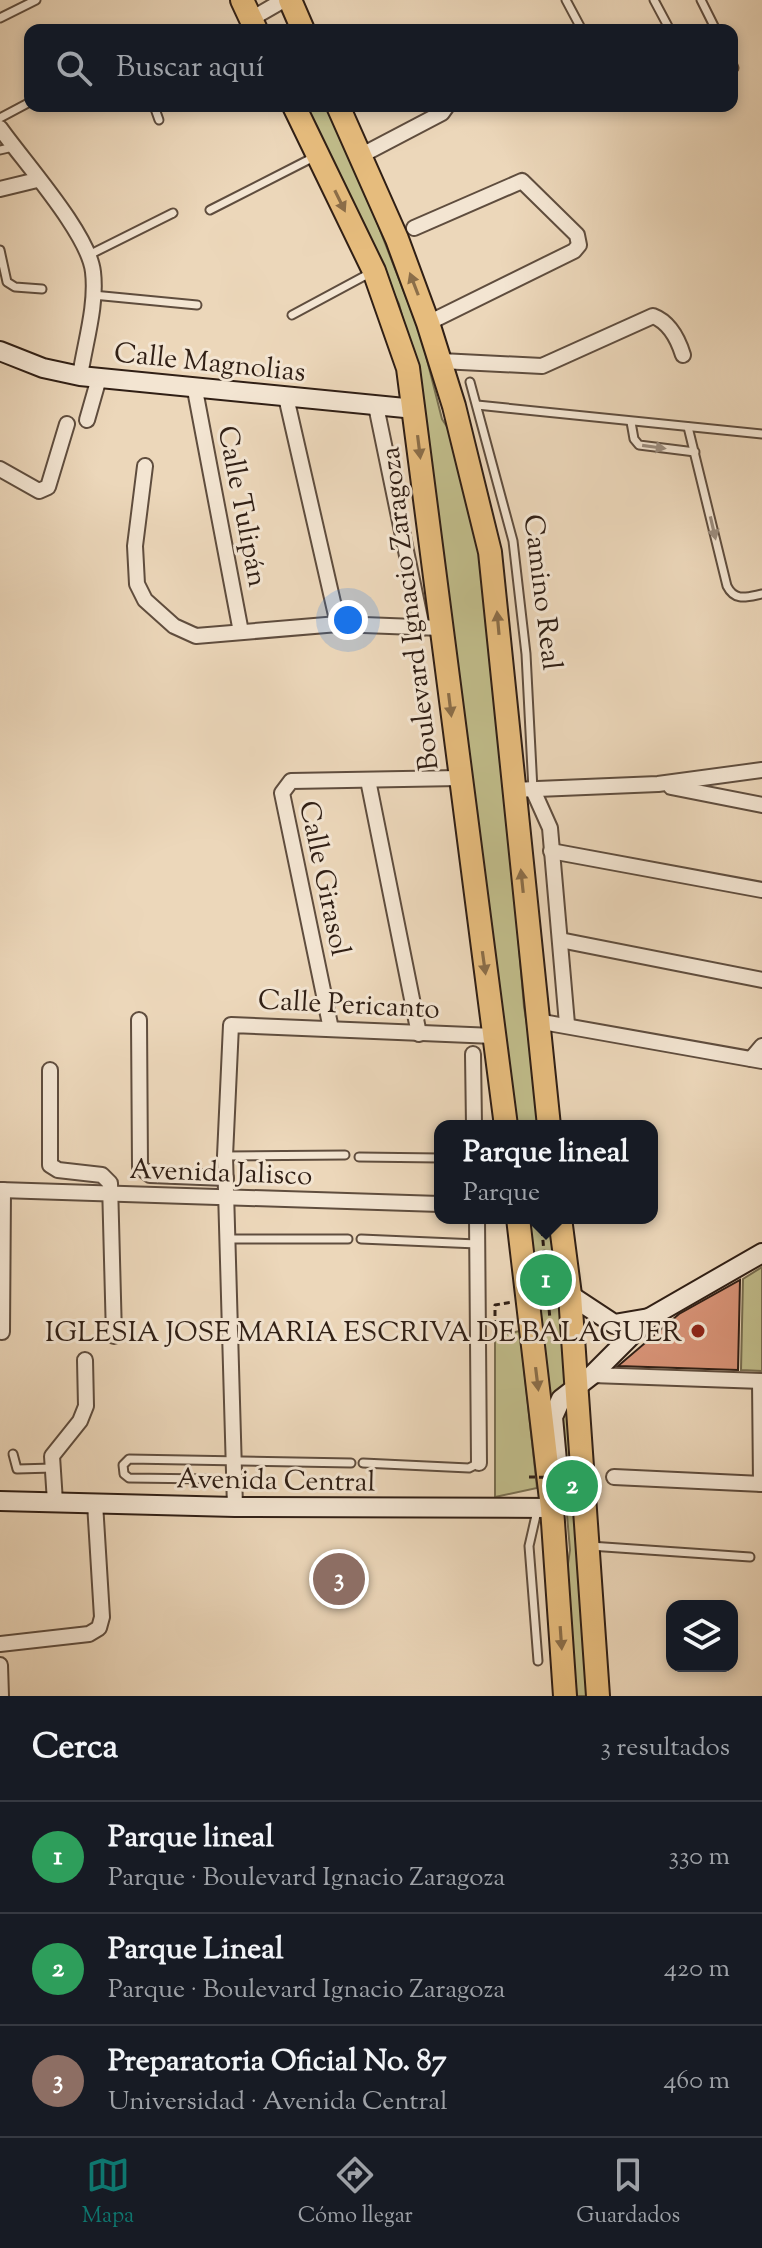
<!DOCTYPE html>
<html lang="es">
<head>
<meta charset="utf-8">
<style>
  body { margin:0; font-family:"Sorts Mill Goudy",serif; background:#242831; color:#f1f3f6 }
  .controls { position:absolute; right:24px; bottom:24px; display:grid; overflow:hidden; border-radius:16px; box-shadow:0 4px 12px #0003 }
  .controls button { width:72px; height:72px; display:grid; place-items:center; padding:0; border:0; border-bottom:2px solid #363941; background:#171b24; color:#f1f3f6; font:40px sans-serif }
  .you { position:absolute; left:348px; top:620px; width:28px; height:28px; margin:-20px; border:6px solid #fff; border-radius:50%; background:#1a73e8; box-shadow:0 0 0 12px #1a73e833 }
  .badge { display:grid; place-items:center; width:52px; height:52px; border-radius:50%; background:#0f766e; color:#fff; font-size:26px; font-weight:700 }
  .pin { position:absolute; translate:-50% -50%; border:4px solid #fff; box-shadow:0 2px 8px #0006 }
  .popup { position:absolute; left:434px; top:1120px; width:224px; height:104px; box-sizing:border-box; display:grid; place-content:center; border-radius:16px; background:#171b24; filter:drop-shadow(0 2px 6px #0005); font-size:26px; white-space:nowrap; color:#9ea1a6 }
  .popup b { font-size:30px; color:#f1f3f6 }
  .popup::after { content:''; position:absolute; left:50%; top:100%; margin-left:-16px; border:16px solid transparent; border-top-color:#171b24 }
  .list { margin:0; padding:0; list-style:none }
  h2 { display:flex; justify-content:space-between; align-items:center; height:104px; margin:0; padding:0 32px; font-size:34px }
  h2 small { font-size:26px; font-weight:400; color:#9ea1a6 }
  .list li { display:grid; grid-template-columns:52px 1fr auto; gap:24px; align-items:center; box-sizing:border-box; height:112px; padding:0 32px; border-top:2px solid #363941 }
  .list b { display:block; font-size:30px; white-space:nowrap }
  .list p { margin:0; font-size:26px; white-space:nowrap; color:#9ea1a6 }
  .list em { font-size:26px; font-style:normal; color:#9ea1a6 }
  .icon { flex:none; width:44px; height:44px; fill:none; stroke:currentColor; stroke-width:2; stroke-linecap:round; stroke-linejoin:round }
  .map { position:relative; flex:none; width:762px; height:1696px; overflow:hidden }
  .search { position:absolute; background:#171b24; box-shadow:0 4px 12px #0003; left:24px; right:24px; top:24px; height:88px; display:flex; align-items:center; gap:20px; box-sizing:border-box; padding:0 28px; border-radius:16px; color:#9ea1a6; font-size:30px }
  .sheet { height:440px; background:#171b24 }
  nav { display:flex; justify-content:space-around; align-items:center; box-sizing:border-box; height:112px; border-top:2px solid #363941; background:#171b24; font-size:22px; color:#9ea1a6 }
  nav a { display:grid; justify-items:center; gap:4px }
  nav .on { color:#0f766e }
  .map>svg:first-child { display:block }
</style>
</head>
<body>
<div class="map">
<svg width="762" height="1696" viewBox="0 0 762 1696">
  <rect width="100%" height="100%" fill="#ecd7ba"/>
  <filter id="stains"><feTurbulence type="fractalNoise" baseFrequency=".0025" numOctaves="4"/><feColorMatrix values="0 0 0 0 .2 0 0 0 0 .09 0 0 0 0 .02 0 0 0 .5 -.17"/></filter>
  <radialGradient id="worn" r=".72"><stop offset=".6" stop-color="#630" stop-opacity="0"/><stop offset="1" stop-color="#630" stop-opacity=".3"/></radialGradient>
  <g fill="#c0bc8a" stroke="#786e50" stroke-width="2">
    <path d="M302 106H332L421 336 442 419 463 451 485 538 524 1007 544 1126H512L411 350 399 304Z"/>
    <path d="M526 1218H554L570 1383 547 1404Z"/>
    <path d="M762 1267V1371L741 1370 743 1279Z"/>
    <path d="M520 1331 537 1488 495 1497V1336Z"/>
    <path d="M575 1399 594 1696H577L564 1591 570 1550 559 1421 563 1405Z"/>
  </g>
  <path fill="#d89377" stroke="#301f15" stroke-width="2" d="M740 1280 738 1370 618 1366 679 1314Z"/>
  <g fill="none" stroke-linecap="round" stroke-linejoin="round">
    <defs>
      <g id="lane">
        <path d="M566 0 582 30"/>
        <path d="M654 0 670 30"/>
        <path d="M701 0 716 30"/>
        <path d="M0 18 36 0"/>
        <path d="M732 63 734 68"/>
        <path d="M154 106 159 120"/>
        <path d="M0 118 30 102"/>
        <path d="M0 150 13 147"/>
        <path d="M210 210 316 156"/>
        <path d="M0 250 7 282 15 287 42 289"/>
        <path d="M89 255 173 213"/>
        <path d="M93 295 197 305"/>
        <path d="M292 315 372 272"/>
        <path d="M470 382 513 541 526 654 533 790"/>
        <path d="M477 405 762 434"/>
        <path d="M631 422 634 439 639 445 695 452"/>
        <path d="M688 427 727 586C735 602 747 597 762 594"/>
        <path d="M225 1156 345 1155"/>
        <path d="M359 1157 440 1158"/>
        <path d="M227 1239H348"/>
        <path d="M361 1239 477 1244"/>
        <path d="M13 1454 17 1469 53 1468"/>
        <path d="M363 1463 469 1468 479 1463"/>
        <path d="M210 1479 129 1478 124 1474 123 1465 129 1459 351 1463"/>
        <path d="M537 1511 529 1546 538 1661"/>
        <path d="M590 1546 750 1557"/>
      </g>
      <g id="street">
        <path d="M251 19 284 0"/>
        <path d="M0 128C24 162 89 234 93 272 97 305 85 343 80 376"/>
        <path d="M360 156 442 113 447 106"/>
        <path d="M0 189 37 180"/>
        <path d="M414 228 522 181 577 235 579 245 574 251 428 323"/>
        <path d="M441 361 542 366 653 316C669 322 678 339 683 355"/>
        <path d="M195 390 241 632"/>
        <path d="M286 397 338 624"/>
        <path d="M376 406 422 628"/>
        <path d="M87 420 99 378"/>
        <path d="M145 466 135 546 137 584 145 600 174 626 196 636 338 624 441 628"/>
        <path d="M0 469 39 491 48 487 67 424"/>
        <path d="M368 780 419 1034"/>
        <path d="M671 787 762 805"/>
        <path d="M513 790 658 784 762 770"/>
        <path d="M533 790 550 828 567 1024"/>
        <path d="M551 851 762 890"/>
        <path d="M560 940 762 980"/>
        <path d="M139 1020 140 1167 150 1175 226 1178"/>
        <path d="M537 1021 762 1061"/>
        <path d="M331 1029 282 793 291 781 459 778"/>
        <path d="M473 1054 474 1126"/>
        <path d="M751 1059 762 1046"/>
        <path d="M50 1070V1165L58 1170 102 1175 110 1183 114 1336"/>
        <path d="M0 1190 440 1204"/>
        <path d="M477 1218 479 1463"/>
        <path d="M2 1332 3 1190"/>
        <path d="M592 1375 762 1381"/>
        <path d="M760 1381 761 1484"/>
        <path d="M614 1477 762 1484"/>
        <path d="M55 1502 52 1456 80 1421 86 1406 85 1360"/>
        <path d="M235 1507 225 1156 231 1025 494 1036"/>
        <path d="M0 1644 89 1634 99 1628 102 1617 95 1503"/>
        <path d="M0 1665 1 1696"/>
      </g>
      <g id="secondary">
        <path d="M0 351 43 368 80 376 415 409"/>
        <path d="M570 1295 614 1324 649 1318"/>
        <path d="M558 1472 553 1417 561 1399 592 1375 649 1318 762 1253"/>
        <path d="M0 1501 235 1507 552 1508"/>
      </g>
      <g id="primary">
        <path d="M242 0 256 30"/>
        <path d="M290 0 303 30"/>
        <path d="M294 106 374 271 408 368 506 1126"/>
        <path d="M338 106 397 239 428 323 454 406 490 552 549 1126"/>
        <path d="M518 1218 552 1508 565 1696"/>
        <path d="M560 1218 570 1295 598 1696"/>
      </g>
    </defs>
    <use href="#lane" stroke="#5f4d3e" stroke-width="11"/>
    <use href="#street" stroke="#5f4d3e" stroke-width="18"/>
    <use href="#secondary" stroke="#301f15" stroke-width="22"/>
    <use href="#primary" stroke="#301f15" stroke-width="26"/>
    <g stroke="#301f15" stroke-width="3" stroke-dasharray="6 4" stroke-linecap="butt">
      <path d="M542 1230 552 1342"/>
      <path d="M495 1336V1305L512 1302"/>
    </g>
    <use href="#lane" stroke="#f3e5d2" stroke-width="7"/>
    <use href="#street" stroke="#f3e5d2" stroke-width="14"/>
    <use href="#secondary" stroke="#f3e5d2" stroke-width="18"/>
    <use href="#primary" stroke="#e6bc7d" stroke-width="22"/>
    <path stroke="#301f15" stroke-width="3" stroke-dasharray="6 4" stroke-linecap="butt" d="M529 1477 591 1478"/>
  </g>
  <defs><path id="oneway-solid" d="M-6-.8H1V-3.2L6.5 0L1 3.2V.8H-6Z" transform="scale(2)"/></defs>
  <g fill="#8b6e49">
    <use href="#oneway-solid" transform="translate(340 201) rotate(64)"/>
    <use href="#oneway-solid" transform="translate(414 284) rotate(-111)"/>
    <use href="#oneway-solid" transform="translate(419 447) rotate(83)"/>
    <use href="#oneway-solid" transform="translate(498 623) rotate(-95)"/>
    <use href="#oneway-solid" transform="translate(450 705) rotate(83)"/>
    <use href="#oneway-solid" transform="translate(522 881) rotate(-96)"/>
    <use href="#oneway-solid" transform="translate(484 963) rotate(82)"/>
    <use href="#oneway-solid" transform="translate(537 1379) rotate(83)"/>
    <use href="#oneway-solid" transform="translate(561 1638) rotate(86)"/>
  </g>
  <g fill="#9b8c7d">
    <use href="#oneway-solid" transform="translate(654 447) rotate(8)"/>
    <use href="#oneway-solid" transform="translate(713 528) rotate(77)"/>
  </g>
  <circle fill="#8f2418" stroke="#f3e5d2" stroke-width="3" cx="698" cy="1331" r="8"/>
  <g text-anchor="middle" stroke-width="6" stroke-linejoin="round" paint-order="stroke">
    <g font-size="28" fill="#301f15" stroke="#f3e5d2">
      <text transform="translate(210 361) rotate(6)" y="10">Calle Magnolias</text>
      <text transform="translate(244 506) rotate(79)" y="10">Calle Tulipán</text>
      <text transform="translate(544 592) rotate(83)" y="10">Camino Real</text>
      <text transform="translate(408 609) rotate(-97)" y="10">Boulevard Ignacio Zaragoza</text>
      <text transform="translate(326 878) rotate(78)" y="10">Calle Girasol</text>
      <text transform="translate(349 1003) rotate(3)" y="10">Calle Pericanto</text>
      <text transform="translate(221 1171) rotate(2)" y="10">Avenida Jalisco</text>
      <text transform="translate(276 1479) rotate(1)" y="10">Avenida Central</text>
    </g>
    <g font-size="28" fill="#301f15" stroke="#f3e5d2" text-anchor="end">
      <text x="682" y="1341">IGLESIA JOSE MARIA ESCRIVA DE BALAGUER</text>
    </g>
  </g>
  <rect width="100%" height="100%" filter="url(#stains)"/>
  <rect width="100%" height="100%" fill="url(#worn)"/>
</svg>
<div class="controls">
<button><svg class="icon" aria-label="layers" viewBox="0 0 24 24"><path d="M12 4l9 5-9 5-9-5zM3 14l9 5 9-5"/></svg></button>
</div>
<div class="you"></div>
<div class="pin badge" style="left:546px;top:1280px;background:#2e9e5b">1</div>
<div class="popup"><b>Parque lineal</b>Parque</div>
<div class="pin badge" style="left:572px;top:1486px;background:#2e9e5b">2</div>
<div class="pin badge" style="left:339px;top:1579px;background:#8d6e63">3</div>
<div class="search"><svg class="icon" aria-label="search" viewBox="0 0 24 24"><circle cx="10" cy="10" r="6"/><path d="M15 15l6 6"/></svg>Buscar aquí</div>
</div>
<section class="sheet">
<h2>Cerca<small>3 resultados</small></h2>
<ul class="list">
<li><span class="badge" style="background:#2e9e5b">1</span><div><b>Parque lineal</b><p>Parque · Boulevard Ignacio Zaragoza</p></div><em>330 m</em></li>
<li><span class="badge" style="background:#2e9e5b">2</span><div><b>Parque Lineal</b><p>Parque · Boulevard Ignacio Zaragoza</p></div><em>420 m</em></li>
<li><span class="badge" style="background:#8d6e63">3</span><div><b>Preparatoria Oficial No. 87</b><p>Universidad · Avenida Central</p></div><em>460 m</em></li>
</ul>
</section>
<nav>
<a class="on"><svg class="icon" aria-label="map" viewBox="0 0 24 24"><path d="M3 6l6-2 6 2 6-2v14l-6 2-6-2-6 2zM9 4v14M15 6v14"/></svg>Mapa</a>
<a><svg class="icon" aria-label="directions" viewBox="0 0 24 24"><path d="M12 3l9 9-9 9-9-9zM9 14v-3h6M13 9l2 2-2 2"/></svg>Cómo llegar</a>
<a><svg class="icon" aria-label="saved" viewBox="0 0 24 24"><path d="M7 4h10v16l-5-4-5 4z"/></svg>Guardados</a>
</nav>
</body>
</html>
